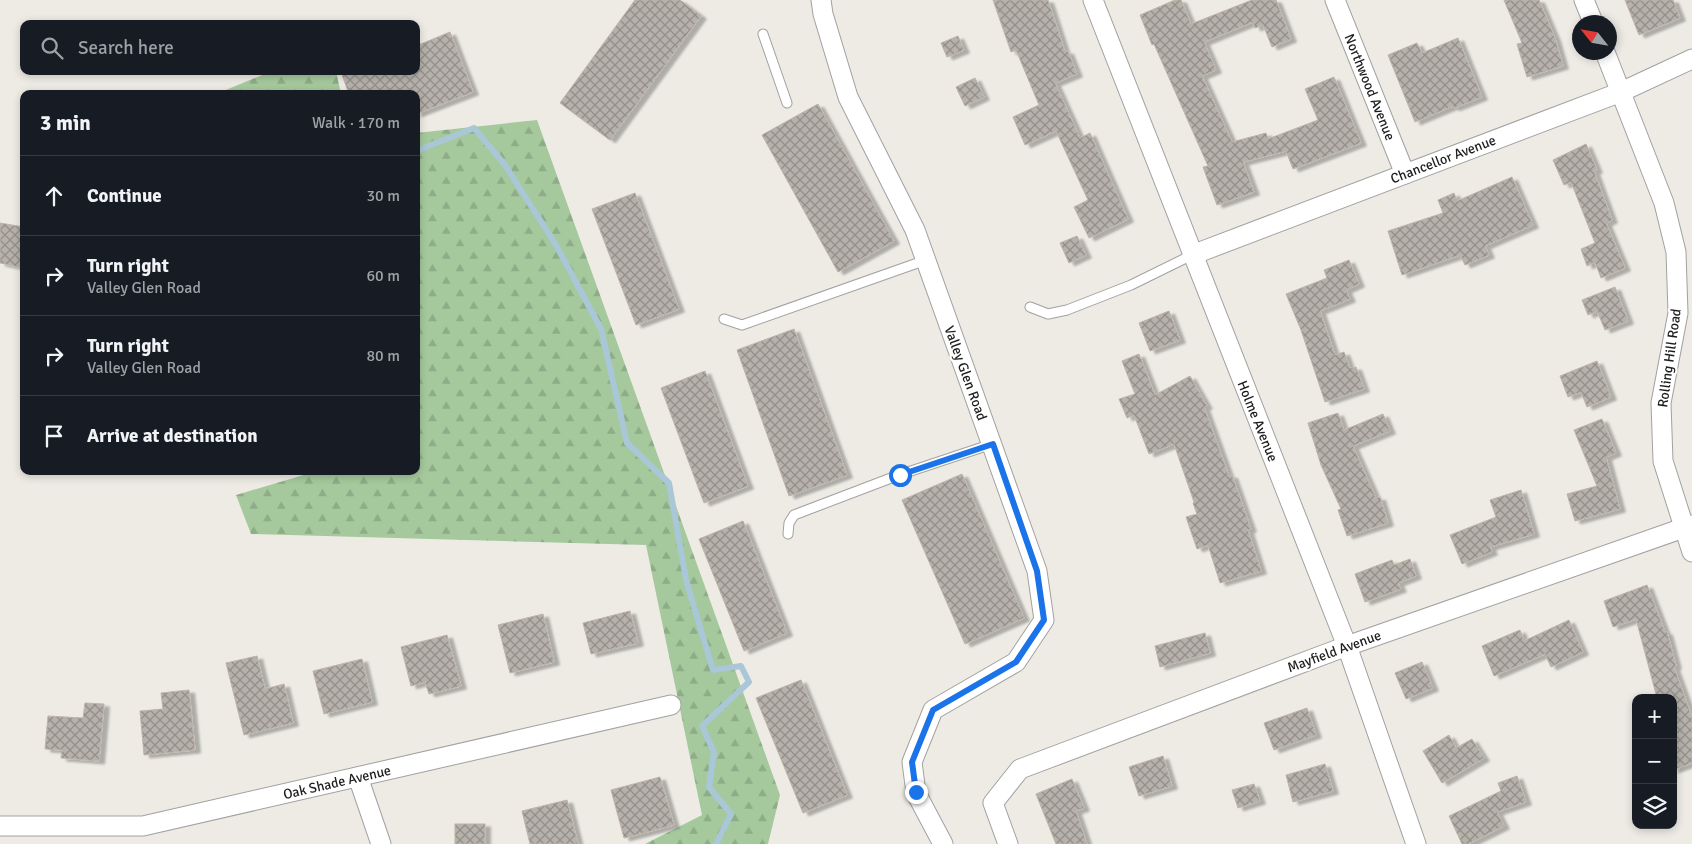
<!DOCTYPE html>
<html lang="en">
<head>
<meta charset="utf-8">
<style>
  body { margin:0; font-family:Signika,sans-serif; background:#20242c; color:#f1f3f6 }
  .controls { position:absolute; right:15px; bottom:15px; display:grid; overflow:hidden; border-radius:10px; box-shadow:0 2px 8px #0003 }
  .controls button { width:45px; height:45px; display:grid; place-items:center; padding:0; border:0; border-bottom:1px solid #363941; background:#171b24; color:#f1f3f6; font:25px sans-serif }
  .compass { position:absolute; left:1572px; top:15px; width:45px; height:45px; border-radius:50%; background:#171b24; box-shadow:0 2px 8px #0003; rotate:301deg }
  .stop { position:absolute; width:15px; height:15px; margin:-11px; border:4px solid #1a73e8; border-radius:50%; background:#fff }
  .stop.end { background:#1a73e8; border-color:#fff; box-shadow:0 1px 5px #0008 }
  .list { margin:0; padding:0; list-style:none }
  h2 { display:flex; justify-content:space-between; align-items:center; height:65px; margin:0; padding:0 20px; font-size:21px }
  h2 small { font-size:16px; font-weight:400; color:#9ea1a6 }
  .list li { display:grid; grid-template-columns:32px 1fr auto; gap:15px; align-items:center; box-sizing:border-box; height:80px; padding:0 20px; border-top:1px solid #363941 }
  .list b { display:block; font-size:19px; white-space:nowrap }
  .list p { margin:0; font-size:16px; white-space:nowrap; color:#9ea1a6 }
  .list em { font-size:16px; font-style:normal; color:#9ea1a6 }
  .icon { flex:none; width:28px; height:28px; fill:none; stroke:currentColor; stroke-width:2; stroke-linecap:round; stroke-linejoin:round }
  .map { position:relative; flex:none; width:1692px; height:844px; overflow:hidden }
  .search { position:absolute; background:#171b24; box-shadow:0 2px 8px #0003; left:20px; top:20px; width:400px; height:55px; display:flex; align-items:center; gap:12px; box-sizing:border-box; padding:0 18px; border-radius:10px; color:#9ea1a6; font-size:19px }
  .panel { position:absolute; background:#171b24; box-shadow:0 2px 8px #0003; left:20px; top:90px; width:400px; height:385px; border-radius:10px }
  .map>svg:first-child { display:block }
</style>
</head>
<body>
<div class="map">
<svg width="1692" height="844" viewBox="0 0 1692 844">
  <defs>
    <pattern id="forest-firs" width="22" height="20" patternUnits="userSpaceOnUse" patternTransform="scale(1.25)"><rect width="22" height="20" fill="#a5c99d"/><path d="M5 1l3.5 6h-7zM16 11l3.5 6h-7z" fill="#8eac87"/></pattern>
    <pattern id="building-cross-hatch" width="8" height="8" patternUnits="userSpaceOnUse" patternTransform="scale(1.25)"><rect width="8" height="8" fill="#b6b1aa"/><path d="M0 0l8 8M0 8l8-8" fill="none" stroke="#938f8a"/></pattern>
    <filter id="shadow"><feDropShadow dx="5.5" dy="3" stdDeviation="1" flood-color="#0004"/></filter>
  </defs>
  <rect width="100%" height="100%" fill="#edebe4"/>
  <g fill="url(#forest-firs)">
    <path d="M272 71H336L341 94H221V92Z"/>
    <path d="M537 120 780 795 768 844H645L702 815 646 545 251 534 236 495 317 471H416V133Z"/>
  </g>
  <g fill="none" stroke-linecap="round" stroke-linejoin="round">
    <path stroke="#a9c7d7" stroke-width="6" d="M416 151 474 128 505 165 556 245 601 329 627 443 669 483 686 580 713 670 741 666 749 682 702 726 714 752 709 787 731 814 716 844"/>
  </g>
  <g fill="url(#building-cross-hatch)" stroke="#beb4a8" filter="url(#shadow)">
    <path d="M635 0H680L701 16 610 140 560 103Z"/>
    <path d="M993 0H1048L1065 52 1068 51 1077 74 1055 83 1080 138 1090 133 1128 219 1089 238 1074 207 1088 200 1056 131 1025 145 1013 117 1039 105 1016 50 1011 52Z"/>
    <path d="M1175 0H1181L1191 24 1252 0H1276L1291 39 1272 47 1263 25 1255 28 1253 22 1204 42 1216 70 1202 76 1232 142 1266 133 1268 139 1318 120 1305 89 1334 77 1361 143 1293 169 1286 151 1243 162 1254 192 1217 205 1203 167 1208 166 1154 44 1152 45 1140 15Z"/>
    <path d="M1504 0H1539L1555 38 1563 66 1527 77 1517 44 1522 43Z"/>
    <path d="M1625 0H1673L1680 18 1639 35Z"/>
    <path d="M450 32 473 92 416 114V94H349L342 75 350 71H416V46Z"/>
    <path d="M958 36 964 50 947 57 941 43Z"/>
    <path d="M1458 38 1482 97 1454 108 1453 106 1415 122 1388 55 1417 43 1422 53Z"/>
    <path d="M975 78 984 97 965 106 956 87Z"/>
    <path d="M818 104 894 241 838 272 762 135Z"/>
    <path d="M1586 144 1597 170 1594 171 1612 220 1606 223 1625 268 1601 278 1595 262 1587 266 1581 249 1595 243 1571 182 1564 185 1553 160Z"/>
    <path d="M1512 177 1533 225 1485 246 1489 255 1465 265 1460 255 1402 275 1388 231 1443 213 1438 200 1454 193 1457 201Z"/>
    <path d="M635 193 679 309 636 325 592 209Z"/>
    <path d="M0 223 24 227V268L0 263Z"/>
    <path d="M1077 236 1086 255 1069 263 1060 243Z"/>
    <path d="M1349 260 1359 284 1346 290 1350 299 1320 311 1335 355 1344 352 1350 368 1356 367 1364 389 1325 402 1301 330 1286 294 1327 278 1324 270Z"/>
    <path d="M1615 287 1628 321 1605 330 1597 311 1588 315 1582 300Z"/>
    <path d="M1169 311 1180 340 1150 351 1139 323Z"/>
    <path d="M794 329 847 475 789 496 737 350Z"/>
    <path d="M1139 354 1155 395 1190 376 1207 406 1204 407 1229 476 1232 475 1251 529 1248 530 1261 571 1220 583 1208 545 1197 549 1186 517 1197 514 1193 503 1194 502 1174 444 1149 454 1134 415 1127 418 1119 399 1135 394 1122 361Z"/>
    <path d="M1597 361 1611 397 1587 407 1581 392 1568 397 1560 376Z"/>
    <path d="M705 371 748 486 704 503 661 388Z"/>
    <path d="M1338 413 1344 430 1383 414 1390 431 1353 446 1376 498 1380 497 1388 523 1347 536 1338 510 1341 509 1321 465 1308 423Z"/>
    <path d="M1602 419 1616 453 1606 457 1620 509 1575 521 1567 494 1597 486 1574 430Z"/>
    <path d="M962 474 1024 618 965 644 902 500Z"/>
    <path d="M1521 490 1534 534 1490 547 1492 552 1462 564 1450 535 1496 517 1490 500Z"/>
    <path d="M743 521 787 633 744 651 699 539Z"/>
    <path d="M1410 559 1416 576 1398 583 1401 589 1365 602 1355 574 1392 560 1394 565Z"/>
    <path d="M1647 585 1665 632H1667L1676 666 1674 667 1692 717V763L1673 770V698H1657L1636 619 1613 627 1604 601Z"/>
    <path d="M630 611 638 643 591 654 583 623Z"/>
    <path d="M543 614 554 662 510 673 498 625Z"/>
    <path d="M1569 620 1583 652 1551 667 1545 654 1494 676 1482 646 1520 630 1524 641Z"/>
    <path d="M1205 633 1210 653 1160 667 1155 646Z"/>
    <path d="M447 635 461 686 429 694 425 682 411 686 401 647Z"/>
    <path d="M257 656 265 689 284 684 293 723 244 735 226 663Z"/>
    <path d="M362 659 372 702 324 714 313 671Z"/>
    <path d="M1422 662 1433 688 1406 699 1395 673Z"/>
    <path d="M801 680 847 795 803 813 756 698Z"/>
    <path d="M189 690 195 750 144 755 140 711 163 709 161 693Z"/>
    <path d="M85 703 104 704 99 761 61 758 62 750 45 749 48 716 83 718Z"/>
    <path d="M1307 708 1316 735 1274 750 1264 723Z"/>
    <path d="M1449 735 1456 748 1472 739 1484 758 1442 783 1423 751Z"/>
    <path d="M1163 756 1172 786 1139 796 1129 767Z"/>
    <path d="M1325 764 1333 791 1293 802 1286 775Z"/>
    <path d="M1517 776 1526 802 1497 812 1504 826 1468 844H1462L1449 816 1501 791 1498 783Z"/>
    <path d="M660 777 674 825 624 838 611 790Z"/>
    <path d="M1072 779 1084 808 1076 811 1087 844H1056L1036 794Z"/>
    <path d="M1254 784 1260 801 1238 808 1232 790Z"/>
    <path d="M567 800 578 844H530L522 811Z"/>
    <rect x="455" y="824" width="30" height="20"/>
  </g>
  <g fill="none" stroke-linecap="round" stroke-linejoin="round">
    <defs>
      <g id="lane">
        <path d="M763 34 787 103"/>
        <path d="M1030 307 1048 314 1067 310 1131 285 1192 255"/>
        <path d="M724 319 742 325 926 260"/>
        <path d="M788 534 789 523 794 515 899 475 992 444"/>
      </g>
      <g id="street">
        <path d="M821 0 823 14 848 97 915 230 1037 571 1044 620 1016 662 933 710 912 762 916 793 943 844"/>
        <path d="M1093 0 1347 646 1416 844"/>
        <path d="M1335 0 1405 174"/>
        <path d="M1584 0 1593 22"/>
        <path d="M1605 52 1664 203 1676 252 1678 313 1661 403 1663 461 1692 552"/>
        <path d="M1192 255 1621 92 1692 59"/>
        <path d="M358 777 381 844"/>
        <path d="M0 826H143L671 705"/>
        <path d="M1008 844 993 803 1020 769 1347 646 1692 525"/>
      </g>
    </defs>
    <use href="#lane" stroke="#a1a1a1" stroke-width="11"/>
    <use href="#street" stroke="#a1a1a1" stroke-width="21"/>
    <use href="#lane" stroke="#fff" stroke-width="9"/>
    <use href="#street" stroke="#fff" stroke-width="19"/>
  </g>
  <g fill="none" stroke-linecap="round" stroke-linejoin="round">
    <path stroke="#1a73e8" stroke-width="6" d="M900 475 993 444 1037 571 1044 620 1016 662 933 710 912 762 916 792"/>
  </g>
  <g text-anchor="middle" stroke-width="4.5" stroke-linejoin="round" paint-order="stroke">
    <g font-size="14" fill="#1d1d1d" stroke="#fff">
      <text transform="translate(1370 87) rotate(68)" y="5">Northwood Avenue</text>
      <text transform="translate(1443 159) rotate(-21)" y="5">Chancellor Avenue</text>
      <text transform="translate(1669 358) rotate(-82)" y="5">Rolling Hill Road</text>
      <text transform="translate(966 373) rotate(70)" y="5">Valley Glen Road</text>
      <text transform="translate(1258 421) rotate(68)" y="5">Holme Avenue</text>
      <text transform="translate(1334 651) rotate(-20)" y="5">Mayfield Avenue</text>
      <text transform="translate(337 782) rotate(-13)" y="5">Oak Shade Avenue</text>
    </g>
  </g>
</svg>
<div class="controls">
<button>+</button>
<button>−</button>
<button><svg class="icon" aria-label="layers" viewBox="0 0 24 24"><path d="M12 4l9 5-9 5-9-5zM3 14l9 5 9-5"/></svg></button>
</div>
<svg class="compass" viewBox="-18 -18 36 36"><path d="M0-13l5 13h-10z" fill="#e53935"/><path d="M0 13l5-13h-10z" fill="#9ea1a6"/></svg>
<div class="stop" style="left:900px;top:475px"></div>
<div class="stop end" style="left:916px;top:792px"></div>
<div class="search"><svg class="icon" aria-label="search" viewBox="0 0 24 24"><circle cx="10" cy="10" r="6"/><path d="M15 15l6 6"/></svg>Search here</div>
<section class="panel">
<h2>3 min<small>Walk · 170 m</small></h2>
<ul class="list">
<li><svg class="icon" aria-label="ahead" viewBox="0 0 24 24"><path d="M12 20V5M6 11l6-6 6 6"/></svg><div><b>Continue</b></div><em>30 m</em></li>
<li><svg class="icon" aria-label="right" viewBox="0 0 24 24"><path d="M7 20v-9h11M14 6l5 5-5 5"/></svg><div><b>Turn right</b><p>Valley Glen Road</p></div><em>60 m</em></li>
<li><svg class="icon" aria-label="right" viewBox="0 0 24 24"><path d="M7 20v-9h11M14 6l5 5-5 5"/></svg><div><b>Turn right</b><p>Valley Glen Road</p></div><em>80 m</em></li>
<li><svg class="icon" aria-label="arrive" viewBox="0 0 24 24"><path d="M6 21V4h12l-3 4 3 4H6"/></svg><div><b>Arrive at destination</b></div></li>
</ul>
</section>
</div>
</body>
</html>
